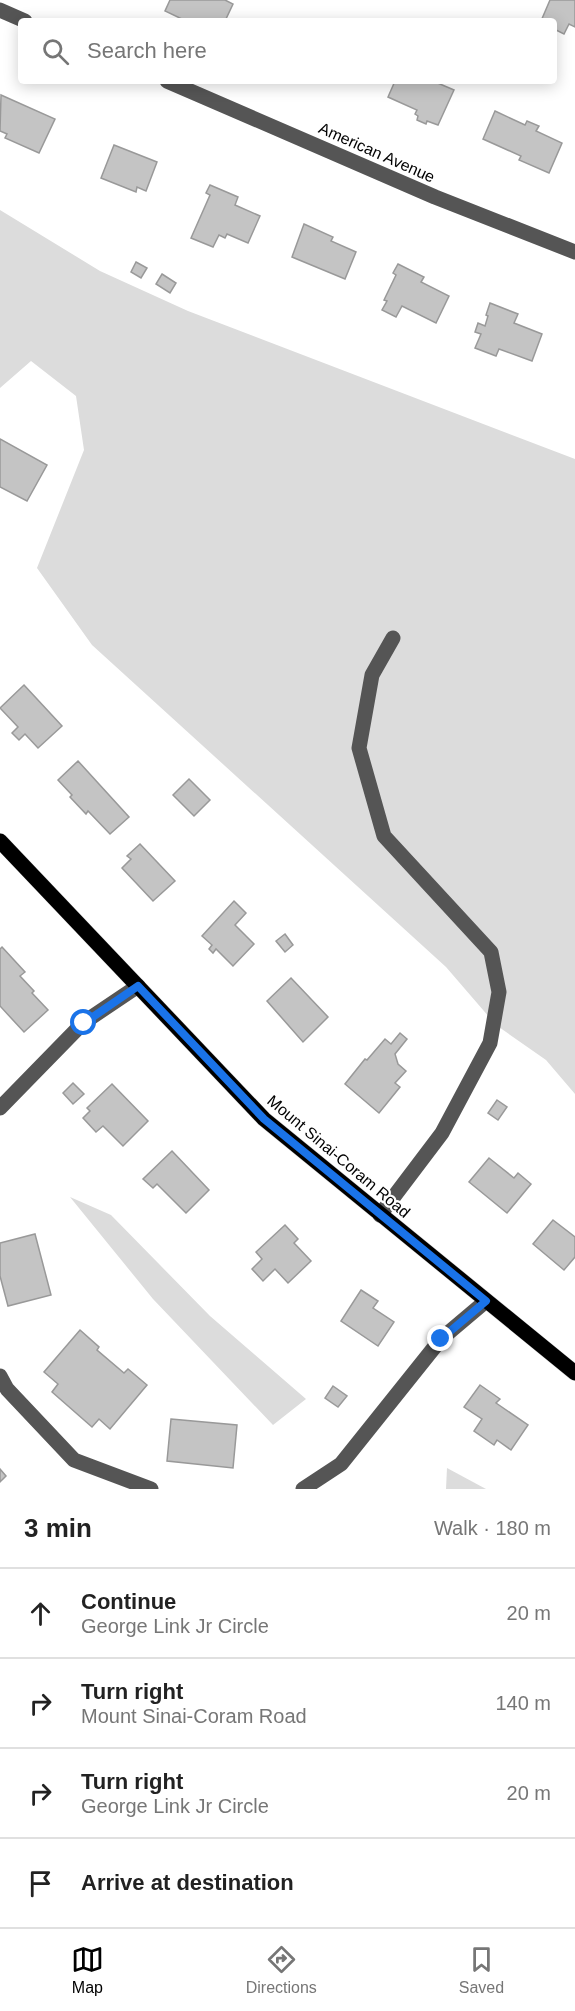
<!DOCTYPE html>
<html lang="en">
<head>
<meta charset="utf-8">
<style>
  body { margin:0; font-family:Helvetica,sans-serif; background:#f6f6f6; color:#222 }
  .stop { position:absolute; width:18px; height:18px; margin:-14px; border:4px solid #1a73e8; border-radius:50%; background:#fff }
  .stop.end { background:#1a73e8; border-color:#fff; box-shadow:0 2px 6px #0008 }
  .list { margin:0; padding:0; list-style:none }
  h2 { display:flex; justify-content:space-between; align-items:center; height:78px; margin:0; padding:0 24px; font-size:26px }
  h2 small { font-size:20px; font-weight:400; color:#767676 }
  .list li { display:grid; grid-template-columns:39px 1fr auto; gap:18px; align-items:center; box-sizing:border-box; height:90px; padding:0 24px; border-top:2px solid #e0e0e0 }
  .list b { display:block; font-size:22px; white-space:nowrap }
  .list p { margin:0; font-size:20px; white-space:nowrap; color:#767676 }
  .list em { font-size:20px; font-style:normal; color:#767676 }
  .icon { flex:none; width:33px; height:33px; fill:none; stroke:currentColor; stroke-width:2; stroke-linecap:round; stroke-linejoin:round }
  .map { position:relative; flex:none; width:575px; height:1489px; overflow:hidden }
  .search { position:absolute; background:#fff; box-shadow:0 3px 15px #0003; left:18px; right:18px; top:18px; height:66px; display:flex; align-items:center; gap:15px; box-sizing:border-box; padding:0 21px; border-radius:6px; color:#767676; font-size:22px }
  .sheet { height:438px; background:#fff }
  nav { display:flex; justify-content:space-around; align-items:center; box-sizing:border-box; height:84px; border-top:2px solid #e0e0e0; background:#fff; font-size:16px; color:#767676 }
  nav a { display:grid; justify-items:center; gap:3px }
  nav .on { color:#000 }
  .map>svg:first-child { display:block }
</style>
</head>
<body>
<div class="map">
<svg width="575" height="1489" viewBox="0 0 575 1489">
  <rect width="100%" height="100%" fill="#fff"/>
  <g fill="#dcdcdc">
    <path d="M0 210 100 271 188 311 575 459V1094L546 1060 496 1025 446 967 92 645 37 568 84 450 76 396 31 361 0 388Z"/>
    <path d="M70 1197 111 1215 210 1316 306 1399 273 1425 153 1299Z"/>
    <path d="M447 1468 486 1489H446Z"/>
  </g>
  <g fill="#c4c4c4" stroke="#999" stroke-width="1.5">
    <path d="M170 0H225L233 4 225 21H186L165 11Z"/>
    <path d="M550 0H575V27L569 24 564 34 554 29V21H541Z"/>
    <path d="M395 81H433L454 90 438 125 427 121 426 124 417 120 418 116 415 114 417 110 388 97Z"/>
    <path d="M1 95 55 119 39 153 5 138 7 134 0 131Z"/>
    <path d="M495 111 525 125 527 121 539 126 536 131 562 143 549 173 519 160 521 156 483 139Z"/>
    <path d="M114 145 157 162 146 191 137 187 136 192 101 178Z"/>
    <path d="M210 185 238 197 235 205 260 216 248 243 227 234 225 238 219 235 213 247 191 238 210 195 206 193Z"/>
    <path d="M304 224 333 237 331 241 356 252 345 279 292 257Z"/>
    <path d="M136 262 147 268 141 278 131 272Z"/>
    <path d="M398 264 424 277 421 282 449 296 436 323 402 306 396 317 382 310 387 301 384 300 396 275 393 273Z"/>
    <path d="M162 274 176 283 170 293 156 284Z"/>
    <path d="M490 303 518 314 514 323 542 334 532 361 499 349 496 356 475 348 481 334 475 332 478 323 485 326 488 316 486 315Z"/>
    <path d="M0 439 47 465 27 501 0 487Z"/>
    <path d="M24 685 62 726 38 748 25 734 19 740 12 733 18 727 0 708Z"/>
    <path d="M78 761 129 817 110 834 88 811 86 814 70 797 72 795 58 780Z"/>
    <path d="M189 779 210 800 194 816 173 795Z"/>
    <path d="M140 844 175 881 153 901 122 868 131 859 127 856Z"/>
    <path d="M234 901 246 913 235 925 254 944 233 966 216 949 213 953 209 949 212 945 202 936Z"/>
    <path d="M285 934 293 945 285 952 276 941Z"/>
    <path d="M2 947 25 972 20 976 34 991 32 993 48 1010 24 1032 0 1006V949Z"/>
    <path d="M291 978 328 1017 303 1042 267 1001Z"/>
    <path d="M400 1033 407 1039 395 1054 398 1064 406 1071 395 1083 400 1087 379 1113 345 1084 365 1059 367 1060 385 1039 391 1044Z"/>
    <path d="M73 1083 84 1094 73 1104 63 1093Z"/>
    <path d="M112 1084 148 1121 123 1146 103 1126 96 1132 83 1118 90 1111 87 1108Z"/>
    <path d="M497 1100 507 1107 498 1120 488 1113Z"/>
    <path d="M172 1151 209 1190 186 1213 157 1184 153 1188 143 1179Z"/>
    <path d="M489 1158 514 1178 518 1173 531 1184 507 1213 469 1182Z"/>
    <path d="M553 1220 575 1237V1257L564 1270 533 1244Z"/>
    <path d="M285 1225 298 1239 294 1243 311 1261 288 1283 275 1269 263 1281 252 1269 262 1259 256 1252Z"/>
    <path d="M35 1234 51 1295 8 1306 0 1276V1243Z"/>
    <path d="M361 1290 378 1301 373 1308 394 1322 378 1346 341 1321Z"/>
    <path d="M80 1330 99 1347 97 1350 124 1373 128 1369 147 1385 110 1429 99 1419 92 1427 52 1392 58 1384 44 1372Z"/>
    <path d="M480 1385 500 1399 496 1403 528 1425 511 1450 497 1440 494 1445 474 1431 482 1419 464 1407Z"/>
    <path d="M333 1386 347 1396 338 1407 325 1398Z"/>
    <path d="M171 1419 237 1425 233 1468 167 1461Z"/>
    <path d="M0 1469 6 1476 0 1482Z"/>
  </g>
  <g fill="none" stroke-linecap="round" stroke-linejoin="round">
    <defs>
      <path id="major" d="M0 841 264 1119 575 1373"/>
    </defs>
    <use href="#major" stroke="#dbdbdb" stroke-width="16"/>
    <g stroke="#555" stroke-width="15">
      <path d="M0 10 25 21"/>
      <path d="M167 81 435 197 575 252"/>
      <path d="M0 1108 83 1023 138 986"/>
      <path d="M380 1215 442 1133 490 1043 499 992 491 952 384 836 359 748 372 675 393 638"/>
      <path d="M0 1376 7 1389 74 1460 151 1489"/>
      <path d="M303 1489 341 1464 441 1339 486 1301"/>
    </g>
    <use href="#major" stroke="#000" stroke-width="15"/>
  </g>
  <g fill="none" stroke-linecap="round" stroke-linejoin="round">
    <path stroke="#1a73e8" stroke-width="8" d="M84 1023 138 986 264 1119 486 1301 441 1339"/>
  </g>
  <g text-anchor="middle" stroke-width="4.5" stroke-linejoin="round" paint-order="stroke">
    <g font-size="16" fill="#000" stroke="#fff">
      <text transform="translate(377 152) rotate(24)" y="6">American Avenue</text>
      <text transform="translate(339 1156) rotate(40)" y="6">Mount Sinai-Coram Road</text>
    </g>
  </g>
</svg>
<div class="stop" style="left:84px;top:1023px"></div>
<div class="stop end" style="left:441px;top:1339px"></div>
<div class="search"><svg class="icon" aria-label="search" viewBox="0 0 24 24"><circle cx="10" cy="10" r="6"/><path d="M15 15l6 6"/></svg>Search here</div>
</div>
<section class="sheet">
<h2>3 min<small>Walk · 180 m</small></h2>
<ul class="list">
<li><svg class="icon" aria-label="ahead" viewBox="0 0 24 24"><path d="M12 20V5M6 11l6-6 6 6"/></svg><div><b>Continue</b><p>George Link Jr Circle</p></div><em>20 m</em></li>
<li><svg class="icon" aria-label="right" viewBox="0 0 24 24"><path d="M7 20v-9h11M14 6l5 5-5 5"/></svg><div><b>Turn right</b><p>Mount Sinai-Coram Road</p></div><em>140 m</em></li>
<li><svg class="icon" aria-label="right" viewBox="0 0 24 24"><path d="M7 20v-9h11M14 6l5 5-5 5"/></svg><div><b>Turn right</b><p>George Link Jr Circle</p></div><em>20 m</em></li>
<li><svg class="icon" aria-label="arrive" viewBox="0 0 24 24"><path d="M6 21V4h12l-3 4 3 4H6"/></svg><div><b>Arrive at destination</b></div></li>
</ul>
</section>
<nav>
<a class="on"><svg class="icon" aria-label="map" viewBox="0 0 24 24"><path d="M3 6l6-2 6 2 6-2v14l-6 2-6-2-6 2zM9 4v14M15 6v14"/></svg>Map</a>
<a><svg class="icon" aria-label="directions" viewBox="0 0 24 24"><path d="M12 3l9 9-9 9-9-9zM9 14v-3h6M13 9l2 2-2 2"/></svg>Directions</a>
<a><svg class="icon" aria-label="saved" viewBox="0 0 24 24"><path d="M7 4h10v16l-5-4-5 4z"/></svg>Saved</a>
</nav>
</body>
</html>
